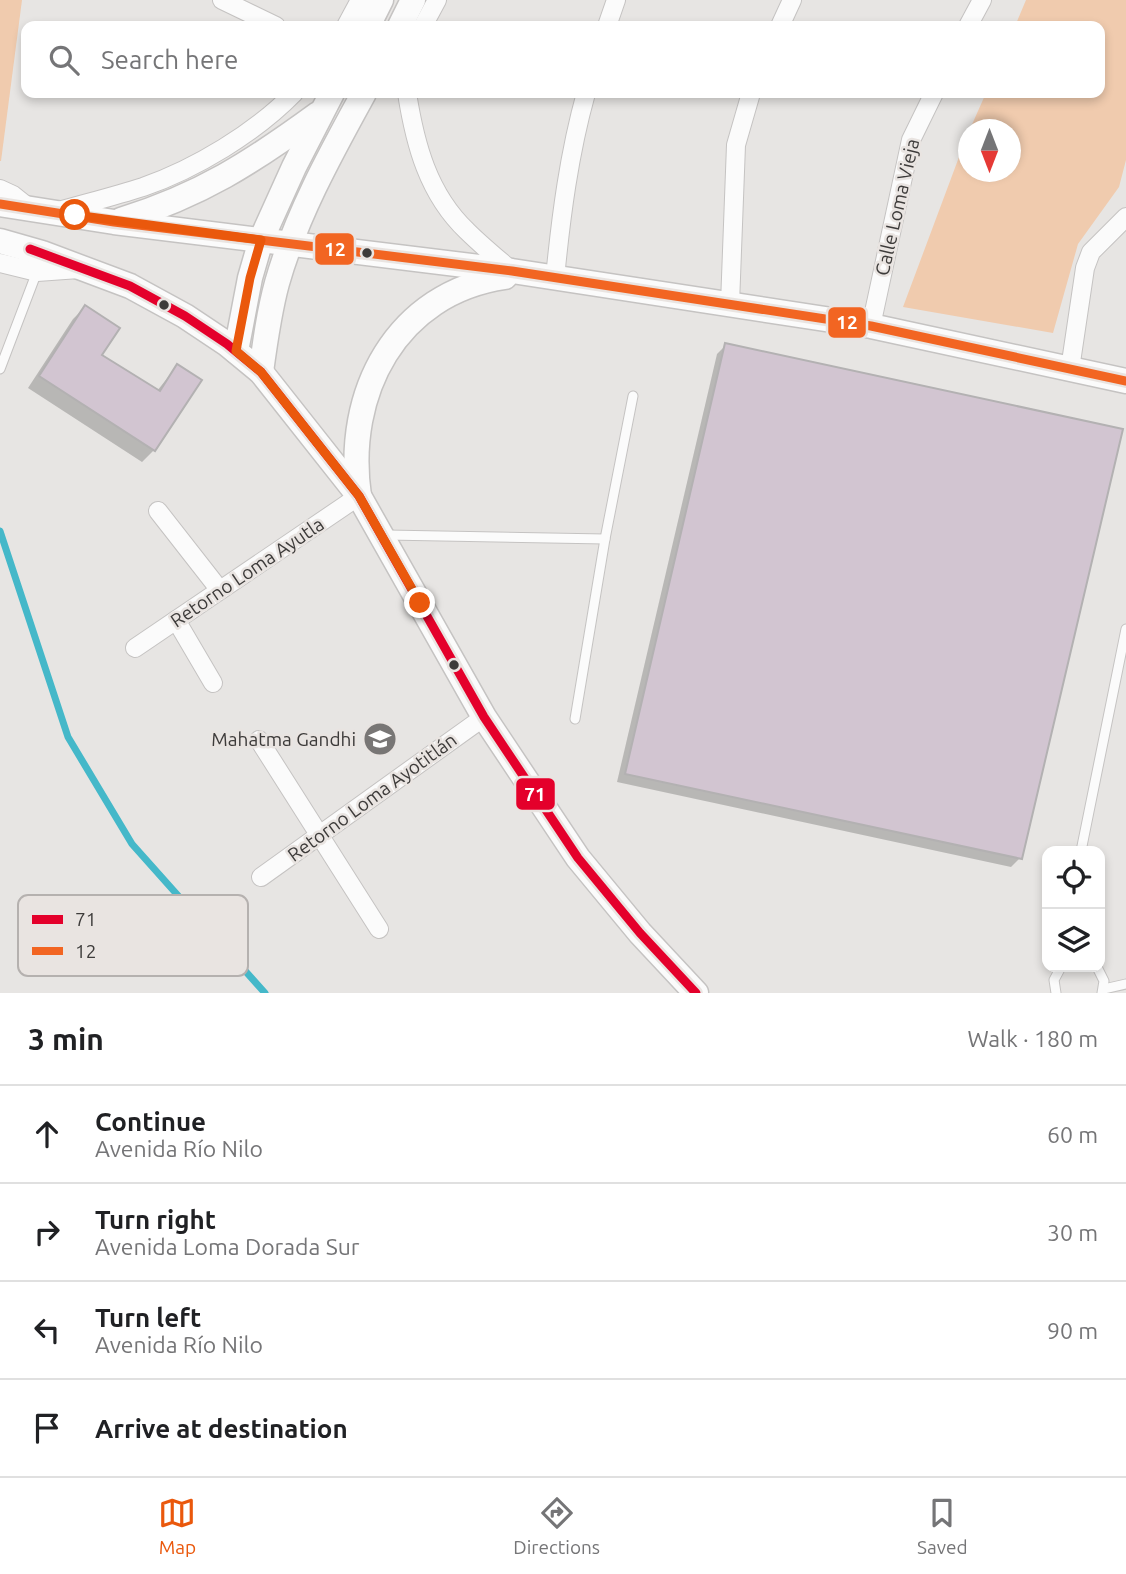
<!DOCTYPE html>
<html lang="en">
<head>
<meta charset="utf-8">
<style>
  body { margin:0; font-family:Ubuntu,sans-serif; background:#f2f2f2; color:#202124 }
  .controls { position:absolute; right:21px; bottom:21px; display:grid; overflow:hidden; border-radius:14px; box-shadow:0 4px 10px #0003 }
  .controls button { width:63px; height:63px; display:grid; place-items:center; padding:0; border:0; border-bottom:2px solid #e0e0e0; background:#fff; color:#202124; font:35px sans-serif }
  .compass { position:absolute; left:958px; top:119px; width:63px; height:63px; border-radius:50%; background:#fff; box-shadow:0 4px 10px #0003; rotate:180deg }
  .stop { position:absolute; width:21px; height:21px; margin:-16px; border:5px solid #ea580c; border-radius:50%; background:#fff }
  .stop.end { background:#ea580c; border-color:#fff; box-shadow:0 2px 7px #0008 }
  .list { margin:0; padding:0; list-style:none }
  h2 { display:flex; justify-content:space-between; align-items:center; height:91px; margin:0; padding:0 28px; font-size:30px }
  h2 small { font-size:23px; font-weight:400; color:#757577 }
  .list li { display:grid; grid-template-columns:46px 1fr auto; gap:21px; align-items:center; box-sizing:border-box; height:98px; padding:0 28px; border-top:2px solid #e0e0e0 }
  .list b { display:block; font-size:26px; white-space:nowrap }
  .list p { margin:0; font-size:23px; white-space:nowrap; color:#757577 }
  .list em { font-size:23px; font-style:normal; color:#757577 }
  .icon { flex:none; width:38px; height:38px; fill:none; stroke:currentColor; stroke-width:2; stroke-linecap:round; stroke-linejoin:round }
  .map { position:relative; flex:none; width:1126px; height:993px; overflow:hidden }
  .search { position:absolute; background:#fff; box-shadow:0 4px 10px #0003; left:21px; right:21px; top:21px; height:77px; display:flex; align-items:center; gap:18px; box-sizing:border-box; padding:0 24px; border-radius:14px; color:#757577; font-size:26px }
  .sheet { height:483px; background:#fff }
  nav { display:flex; justify-content:space-around; align-items:center; box-sizing:border-box; height:98px; border-top:2px solid #e0e0e0; background:#fff; font-size:19px; color:#757577 }
  nav a { display:grid; justify-items:center; gap:4px }
  nav .on { color:#ea580c }
  .map>svg:first-child { display:block }
</style>
</head>
<body>
<div class="map">
<svg width="1126" height="993" viewBox="0 0 1126 993">
  <rect width="100%" height="100%" fill="#e7e5e3"/>
  <g fill="#f0cbae">
    <path d="M0 0H22L1 161H0Z"/>
    <path d="M1026 0H1126V160L1119 187 1078 244 1053 333 903 307 968 133V172H1010V130L970 129 986 93H1100V26H1015Z"/>
  </g>
  <g fill="#0003">
    <path d="M85 307 100 355 157 391 177 366 154 450 142 462 28 388 73 319Z"/>
    <path d="M726 345 1020 858 1011 867 617 782 717 354Z"/>
  </g>
  <g fill="none" stroke-linecap="round" stroke-linejoin="round">
    <path stroke="#45b8c9" stroke-width="7" d="M0 531 68 737 132 844 265 993"/>
  </g>
  <g fill="#d2c5d1" stroke="#b3b1b2" stroke-width="2">
    <path d="M85 305 120 328 102 355 160 391 177 364 202 380 155 451 39 376Z"/>
    <path d="M725 343 1123 429 1022 859 625 774Z"/>
  </g>
  <g fill="none" stroke-linecap="round" stroke-linejoin="round">
    <defs>
      <g id="lane">
        <path d="M0 369 38 269"/>
        <path d="M387 535 605 539"/>
        <path d="M575 719 605 539 633 396"/>
        <path d="M1081 851 1126 629"/>
        <path d="M1097 967 1104 981 1102 993"/>
        <path d="M1104 989 1126 984"/>
        <path d="M1056 993 1054 980 1061 967"/>
      </g>
      <g id="street">
        <path d="M222 0 276 26"/>
        <path d="M346 26 360 0"/>
        <path d="M423 26 437 0"/>
        <path d="M607 26 616 0"/>
        <path d="M780 26 792 0"/>
        <path d="M968 26 982 0"/>
        <path d="M407 93C415 144 428 194 467 231 481 245 497 258 512 271"/>
        <path d="M0 189 13 195 28 207"/>
        <path d="M59 211C87 203 115 196 143 187 195 169 255 133 294 93"/>
        <path d="M0 263 37 272 79 269"/>
        <path d="M555 278C561 216 569 154 586 93"/>
        <path d="M730 304 736 145 751 93"/>
        <path d="M871 326 911 140 934 93"/>
        <path d="M1070 369 1085 268 1091 252 1126 217"/>
        <path d="M158 511 219 589"/>
        <path d="M176 620 213 683"/>
        <path d="M135 648 359 496"/>
        <path d="M259 740 379 929"/>
        <path d="M261 877 484 717"/>
      </g>
      <g id="secondary">
        <path d="M368 26 381 0"/>
        <path d="M400 26 413 0"/>
        <path d="M0 204 114 222 512 271 871 326 1126 381"/>
        <path d="M121 220C201 195 251 163 318 114"/>
        <path d="M0 241 42 253 130 286 185 316 227 344 261 372 359 496 484 717 578 858 640 933 696 993"/>
        <path d="M236 351 250 278 261 240 294 167 332 93"/>
        <path d="M261 372C265 342 269 312 277 283 296 216 331 153 364 93"/>
        <path d="M359 496C344 393 396 293 505 277"/>
      </g>
    </defs>
    <use href="#lane" stroke="#c5c3c2" stroke-width="11"/>
    <use href="#street" stroke="#c5c3c2" stroke-width="20"/>
    <use href="#secondary" stroke="#c5c3c2" stroke-width="27"/>
    <use href="#lane" stroke="#fbfbfb" stroke-width="9"/>
    <use href="#street" stroke="#fbfbfb" stroke-width="18"/>
    <use href="#secondary" stroke="#fbfbfb" stroke-width="24"/>
    <defs>
      <path id="bus-1" d="M30 249 130 286 185 316 227 344 261 372 359 496 484 717 578 858 640 933 696 993"/>
      <path id="bus-2" d="M0 204 114 222 512 271 871 326 1126 381"/>
    </defs>
    <use href="#bus-1" stroke="#e9e4e1" stroke-width="14"/>
    <use href="#bus-2" stroke="#e9e4e1" stroke-width="14"/>
    <use href="#bus-1" stroke="#e4002b" stroke-width="9"/>
    <use href="#bus-2" stroke="#f26522" stroke-width="9"/>
  </g>
  <g fill="none" stroke-linecap="round" stroke-linejoin="round">
    <path stroke="#ea580c" stroke-width="9" d="M75 215 261 240 250 278 236 351 261 372 359 496 420 603"/>
  </g>
  <defs>
    <symbol id="school-disc" viewBox="-11 -11 22 22"><circle r="9.5" fill="#787675" stroke="#e9e4e1"/><path d="M0-5L7-2L0 1L-7-2ZM-4 1L0 2.5L4 1V4Q0 6-4 4Z" fill="#fff"/></symbol>
  </defs>
  <g fill-rule="evenodd">
    <use href="#school-disc" x="361" y="720" width="38" height="38"/>
  </g>
  <g fill="#3d3b3a" stroke="#e9e4e1" stroke-width="2.5">
    <circle cx="367" cy="253" r="6"/>
    <circle cx="164" cy="305" r="6"/>
    <circle cx="454" cy="665" r="6"/>
  </g>
  <g text-anchor="middle" stroke-width="5" stroke-linejoin="round" paint-order="stroke">
    <g font-size="19" fill="#3d3b3a" stroke="#e9e4e1">
      <text transform="translate(897 207) rotate(-77)" y="7">Calle Loma Vieja</text>
      <text transform="translate(247 572) rotate(-34)" y="7">Retorno Loma Ayutla</text>
      <text transform="translate(372 797) rotate(-36)" y="7">Retorno Loma Ayotitlán</text>
    </g>
    <g font-size="19" fill="#3d3b3a" stroke="#e9e4e1" text-anchor="end">
      <text x="356" y="746">Mahatma Gandhi</text>
    </g>
  </g>
  <rect x="18" y="895" width="230" height="81" rx="10" fill="#e9e4e1" stroke="#b5b1af" stroke-width="2"/>
  <rect x="32" y="915" width="31" height="9" fill="#e4002b"/>
  <rect x="32" y="947" width="31" height="8" fill="#f26522"/>
  <g font-size="19" fill="#3d3b3a">
    <text x="75" y="926">71</text>
    <text x="75" y="958">12</text>
  </g>
  <g stroke="#e9e4e1" stroke-width="2.5">
    <rect x="314" y="232" width="41" height="34" rx="7" fill="#f26522"/>
    <rect x="827" y="306" width="40" height="33" rx="7" fill="#f26522"/>
    <rect x="515" y="777" width="41" height="34" rx="7" fill="#e4002b"/>
  </g>
  <g font-size="19" text-anchor="middle" font-weight="bold" fill="#fff">
    <text x="335" y="256">12</text>
    <text x="847" y="329">12</text>
    <text x="535" y="801">71</text>
  </g>
</svg>
<div class="controls">
<button><svg class="icon" aria-label="locate" viewBox="0 0 24 24"><circle cx="12" cy="12" r="6"/><path d="M12 2v4M12 18v4M2 12h4M18 12h4"/></svg></button>
<button><svg class="icon" aria-label="layers" viewBox="0 0 24 24"><path d="M12 4l9 5-9 5-9-5zM3 14l9 5 9-5"/></svg></button>
</div>
<svg class="compass" viewBox="-18 -18 36 36"><path d="M0-13l5 13h-10z" fill="#e53935"/><path d="M0 13l5-13h-10z" fill="#757577"/></svg>
<div class="stop" style="left:75px;top:215px"></div>
<div class="stop end" style="left:420px;top:603px"></div>
<div class="search"><svg class="icon" aria-label="search" viewBox="0 0 24 24"><circle cx="10" cy="10" r="6"/><path d="M15 15l6 6"/></svg>Search here</div>
</div>
<section class="sheet">
<h2>3 min<small>Walk · 180 m</small></h2>
<ul class="list">
<li><svg class="icon" aria-label="ahead" viewBox="0 0 24 24"><path d="M12 20V5M6 11l6-6 6 6"/></svg><div><b>Continue</b><p>Avenida Río Nilo</p></div><em>60 m</em></li>
<li><svg class="icon" aria-label="right" viewBox="0 0 24 24"><path d="M7 20v-9h11M14 6l5 5-5 5"/></svg><div><b>Turn right</b><p>Avenida Loma Dorada Sur</p></div><em>30 m</em></li>
<li><svg class="icon" aria-label="left" viewBox="0 0 24 24"><path d="M17 20v-9H6M10 6l-5 5 5 5"/></svg><div><b>Turn left</b><p>Avenida Río Nilo</p></div><em>90 m</em></li>
<li><svg class="icon" aria-label="arrive" viewBox="0 0 24 24"><path d="M6 21V4h12l-3 4 3 4H6"/></svg><div><b>Arrive at destination</b></div></li>
</ul>
</section>
<nav>
<a class="on"><svg class="icon" aria-label="map" viewBox="0 0 24 24"><path d="M3 6l6-2 6 2 6-2v14l-6 2-6-2-6 2zM9 4v14M15 6v14"/></svg>Map</a>
<a><svg class="icon" aria-label="directions" viewBox="0 0 24 24"><path d="M12 3l9 9-9 9-9-9zM9 14v-3h6M13 9l2 2-2 2"/></svg>Directions</a>
<a><svg class="icon" aria-label="saved" viewBox="0 0 24 24"><path d="M7 4h10v16l-5-4-5 4z"/></svg>Saved</a>
</nav>
</body>
</html>
